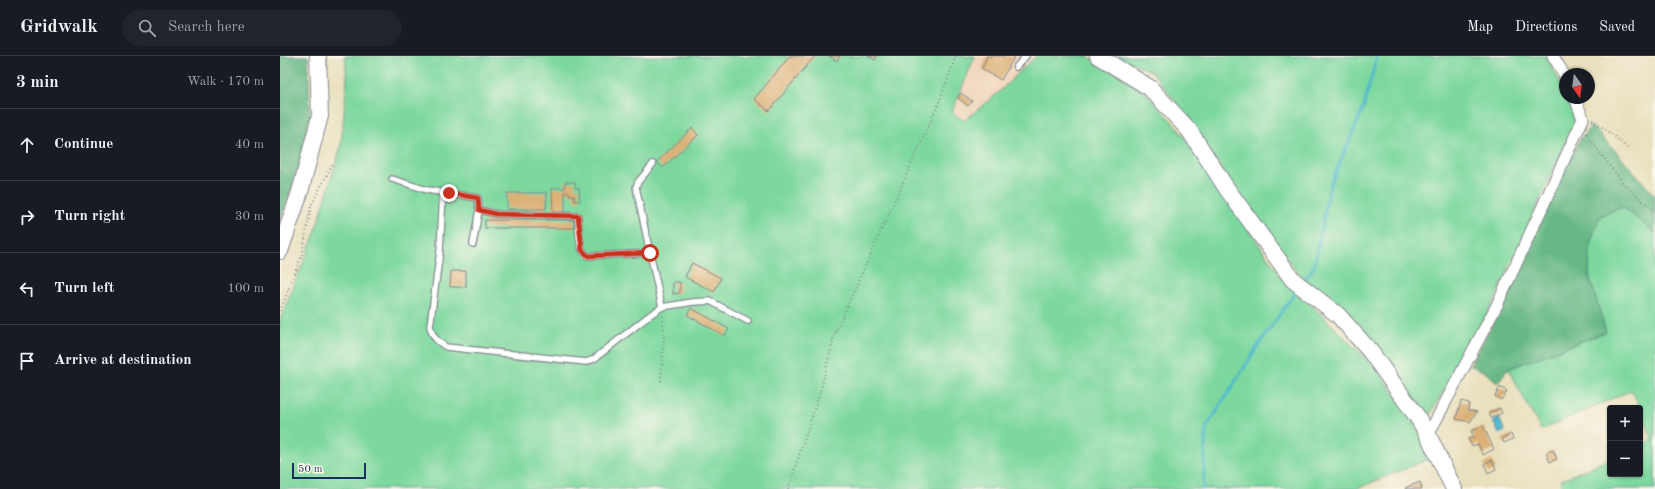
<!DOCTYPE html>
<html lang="en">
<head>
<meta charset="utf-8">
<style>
  body { margin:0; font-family:"Old Standard TT",serif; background:#20242c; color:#f1f3f6 }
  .controls { position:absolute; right:12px; bottom:12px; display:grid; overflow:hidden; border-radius:4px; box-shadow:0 1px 3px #0004 }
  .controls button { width:36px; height:36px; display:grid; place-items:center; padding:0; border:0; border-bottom:1px solid #363941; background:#171b24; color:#f1f3f6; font:20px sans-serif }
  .compass { position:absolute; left:1279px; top:12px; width:36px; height:36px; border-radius:50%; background:#171b24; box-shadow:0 1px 3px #0004; rotate:166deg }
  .scale { position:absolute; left:12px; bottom:10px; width:74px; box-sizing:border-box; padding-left:4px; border:2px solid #1b2f5e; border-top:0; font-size:11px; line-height:14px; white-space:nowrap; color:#1b2f5e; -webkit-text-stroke:3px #fbf7ec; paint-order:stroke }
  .stop { position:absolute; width:12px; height:12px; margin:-9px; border:3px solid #c8321e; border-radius:50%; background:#fff }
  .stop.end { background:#c8321e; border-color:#fff; box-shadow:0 1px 4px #0008 }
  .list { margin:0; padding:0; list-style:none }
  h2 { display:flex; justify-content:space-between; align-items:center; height:52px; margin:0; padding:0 16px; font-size:17px }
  h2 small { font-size:13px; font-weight:400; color:#9ea1a6 }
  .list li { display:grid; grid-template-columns:26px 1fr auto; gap:12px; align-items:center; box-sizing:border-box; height:72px; padding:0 16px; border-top:1px solid #363941 }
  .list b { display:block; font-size:15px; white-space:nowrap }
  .list em { font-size:13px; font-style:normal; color:#9ea1a6 }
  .icon { flex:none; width:22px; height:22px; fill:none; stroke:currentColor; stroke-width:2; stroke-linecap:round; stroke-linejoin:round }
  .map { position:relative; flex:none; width:1375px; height:433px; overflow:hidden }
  header { display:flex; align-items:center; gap:24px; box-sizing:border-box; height:56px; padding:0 20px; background:#171b24; border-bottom:1px solid #363941 }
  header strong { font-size:19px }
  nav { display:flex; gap:22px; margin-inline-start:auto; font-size:14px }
  .search { width:280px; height:36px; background:#20242c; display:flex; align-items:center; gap:10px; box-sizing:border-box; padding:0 14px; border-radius:22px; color:#9ea1a6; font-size:15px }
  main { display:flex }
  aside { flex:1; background:#171b24 }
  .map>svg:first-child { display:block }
</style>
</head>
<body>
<header>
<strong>Gridwalk</strong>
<div class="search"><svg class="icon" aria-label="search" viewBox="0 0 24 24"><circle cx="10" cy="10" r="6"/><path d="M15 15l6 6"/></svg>Search here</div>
<nav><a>Map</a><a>Directions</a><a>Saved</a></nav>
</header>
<main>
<aside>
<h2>3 min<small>Walk · 170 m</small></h2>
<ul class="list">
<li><svg class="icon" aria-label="ahead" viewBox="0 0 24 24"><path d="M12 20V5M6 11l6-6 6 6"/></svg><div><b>Continue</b></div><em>40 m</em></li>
<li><svg class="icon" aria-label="right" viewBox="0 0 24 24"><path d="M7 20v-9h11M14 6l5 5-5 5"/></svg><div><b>Turn right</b></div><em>30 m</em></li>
<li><svg class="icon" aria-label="left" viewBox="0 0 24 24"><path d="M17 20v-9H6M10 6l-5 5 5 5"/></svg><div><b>Turn left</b></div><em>100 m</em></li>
<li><svg class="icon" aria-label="arrive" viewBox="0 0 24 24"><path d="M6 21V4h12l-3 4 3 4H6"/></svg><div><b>Arrive at destination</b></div></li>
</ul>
</aside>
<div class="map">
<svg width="1375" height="433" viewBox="0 0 1375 433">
  <rect width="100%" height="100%" fill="#fbf7ec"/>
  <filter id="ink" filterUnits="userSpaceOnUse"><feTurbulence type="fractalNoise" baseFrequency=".025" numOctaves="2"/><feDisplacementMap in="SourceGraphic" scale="8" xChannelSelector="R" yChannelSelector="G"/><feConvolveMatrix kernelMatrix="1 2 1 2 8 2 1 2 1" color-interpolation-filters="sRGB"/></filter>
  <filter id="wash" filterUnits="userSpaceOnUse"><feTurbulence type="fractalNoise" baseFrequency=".012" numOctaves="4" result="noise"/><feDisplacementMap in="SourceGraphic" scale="16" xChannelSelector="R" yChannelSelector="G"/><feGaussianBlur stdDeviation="0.9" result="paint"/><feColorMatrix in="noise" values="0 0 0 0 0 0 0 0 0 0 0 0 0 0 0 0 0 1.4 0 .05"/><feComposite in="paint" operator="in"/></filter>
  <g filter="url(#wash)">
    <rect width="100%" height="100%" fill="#e9e0bd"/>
    <path fill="#f0d6bc" d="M695 0H756L719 36 684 65 672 56Z"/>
    <g fill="#7dd89e" stroke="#4c847e">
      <path d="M65 0H695L672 56 684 65 719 36 756 0H807L828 12 867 38 897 71 1000 219 1097 313 1137 370 1151 402 1076 433H0V264L35 177 61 90 67 23Z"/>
      <path d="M837 0H1266L1285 36V42H1287L1293 57 1294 68 1215 243 1149 360 1078 271 1018 217 957 136 899 50 872 16Z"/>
      <path d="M1343 151 1375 177V433H1284L1280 424 1330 403V418H1360V390L1373 384 1352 334 1261 374 1228 313 1326 276 1309 220 1310 188 1320 160Z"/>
    </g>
    <g fill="#66b885" stroke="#407472">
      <path d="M0 0H28L30 58 19 111 0 166Z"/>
      <path d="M1311 70 1334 93 1375 140V177L1343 151 1320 160 1310 188 1309 220 1326 276 1228 313 1217 327 1205 316 1190 309 1232 233 1270 143 1299 85Z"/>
    </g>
    <path fill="#4fb9cc" stroke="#357495" d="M1219 362 1225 375 1219 378 1213 365Z"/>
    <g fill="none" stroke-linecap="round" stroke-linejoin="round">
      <g stroke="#4fb9cc" stroke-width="3">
        <path d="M1023 226 1034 211 1050 129 1083 53 1097 0"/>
        <path d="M923 433 926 372 981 285 1017 234"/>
      </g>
    </g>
    <g id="blocks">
      <g fill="#dcb177">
        <path d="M510 0H535L489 55 474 43Z"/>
        <path d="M549 0H560L557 5Z"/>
        <path d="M588 0H597L595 4Z"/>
        <path d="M707 0H735L721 24 702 13Z"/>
        <path d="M681 37 692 45 688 50 678 42Z"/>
        <path d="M412 72 418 79 383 112 377 106Z"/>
        <path d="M285 126H295V132H299L300 145H295L294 139H289V136H285V156L273 157 272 132H285Z"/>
        <path d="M227 137H267L266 153H227Z"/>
        <rect x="205" y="164" width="89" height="8"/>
        <path d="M412 207 441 222 434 236 405 221Z"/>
        <path d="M171 215H186V231H170Z"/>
        <path d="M393 226H400V237L393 238Z"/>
        <path d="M411 252 449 273 445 280 407 259Z"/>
        <path d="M1220 331 1227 335 1221 344 1215 340Z"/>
        <path d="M1181 345 1189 347 1188 354 1197 356 1190 366 1176 363Z"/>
        <path d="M1220 352 1222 357 1211 362 1209 357Z"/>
        <path d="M1203 370 1214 393 1203 399 1198 388 1192 390 1188 383 1194 381 1191 375Z"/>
        <path d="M1231 378 1233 383 1224 387 1222 383Z"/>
        <path d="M1273 394 1277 403 1270 406 1266 397Z"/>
        <path d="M1212 404 1216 413 1208 417 1204 408Z"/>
        <path d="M1140 426 1142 433H1126L1125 432Z"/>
      </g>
    </g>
  </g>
  <g filter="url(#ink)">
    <use href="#blocks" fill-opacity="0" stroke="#82888e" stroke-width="1"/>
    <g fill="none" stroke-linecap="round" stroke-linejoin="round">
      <defs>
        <g id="lane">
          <path d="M736 11 746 0"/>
          <path d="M112 123 147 134 198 142 199 154 216 158 298 160C299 171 297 194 308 200L370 197 382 251"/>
          <path d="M163 136 160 195 150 270C152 281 157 285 166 291L306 306 314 303 370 259 382 251 413 246 430 245 468 265"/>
          <path d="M193 188 199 154"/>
          <path d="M370 197 356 131 358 126 373 108"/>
        </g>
        <g id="street">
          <path d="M1273 0 1285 20"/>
          <path d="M1148 379 1217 249 1303 63 1295 42"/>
        </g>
        <g id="secondary">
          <path d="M818 0 870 32 909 74 947 133 1013 224 1058 259 1090 295 1138 362 1148 379 1174 433"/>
          <path d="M0 195 20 136 40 60 38 0"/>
        </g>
      </defs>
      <use href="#lane" stroke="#82888e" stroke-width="8"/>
      <use href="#street" stroke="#82888e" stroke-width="13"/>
      <use href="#secondary" stroke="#82888e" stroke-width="18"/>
      <g stroke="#82888e" stroke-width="2" stroke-dasharray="1 3" stroke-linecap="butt">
        <path d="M1312 64 1332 78 1347 92"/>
        <path d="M1307 77 1308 81 1343 127 1375 156"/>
        <path d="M0 255 22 199 31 150 53 107"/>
        <path d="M381 325 384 278 383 259"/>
        <path d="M508 433 541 333 555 277 658 49 676 0"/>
      </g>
      <use href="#lane" stroke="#fff" stroke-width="5.5"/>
      <use href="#street" stroke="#fff" stroke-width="11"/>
      <use href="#secondary" stroke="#fff" stroke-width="16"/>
    </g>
  </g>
  <g fill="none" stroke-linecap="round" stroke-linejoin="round" filter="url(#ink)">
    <path stroke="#c8321e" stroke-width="5" d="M169 137 198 142 199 154 216 158 298 160 302 194 308 200 370 197"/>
  </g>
</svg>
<div class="controls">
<button>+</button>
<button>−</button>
</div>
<svg class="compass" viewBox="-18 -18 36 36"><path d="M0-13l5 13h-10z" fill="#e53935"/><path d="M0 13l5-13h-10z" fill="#9ea1a6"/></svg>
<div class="scale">50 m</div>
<div class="stop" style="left:370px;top:197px"></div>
<div class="stop end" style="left:169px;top:137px"></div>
</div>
</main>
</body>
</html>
